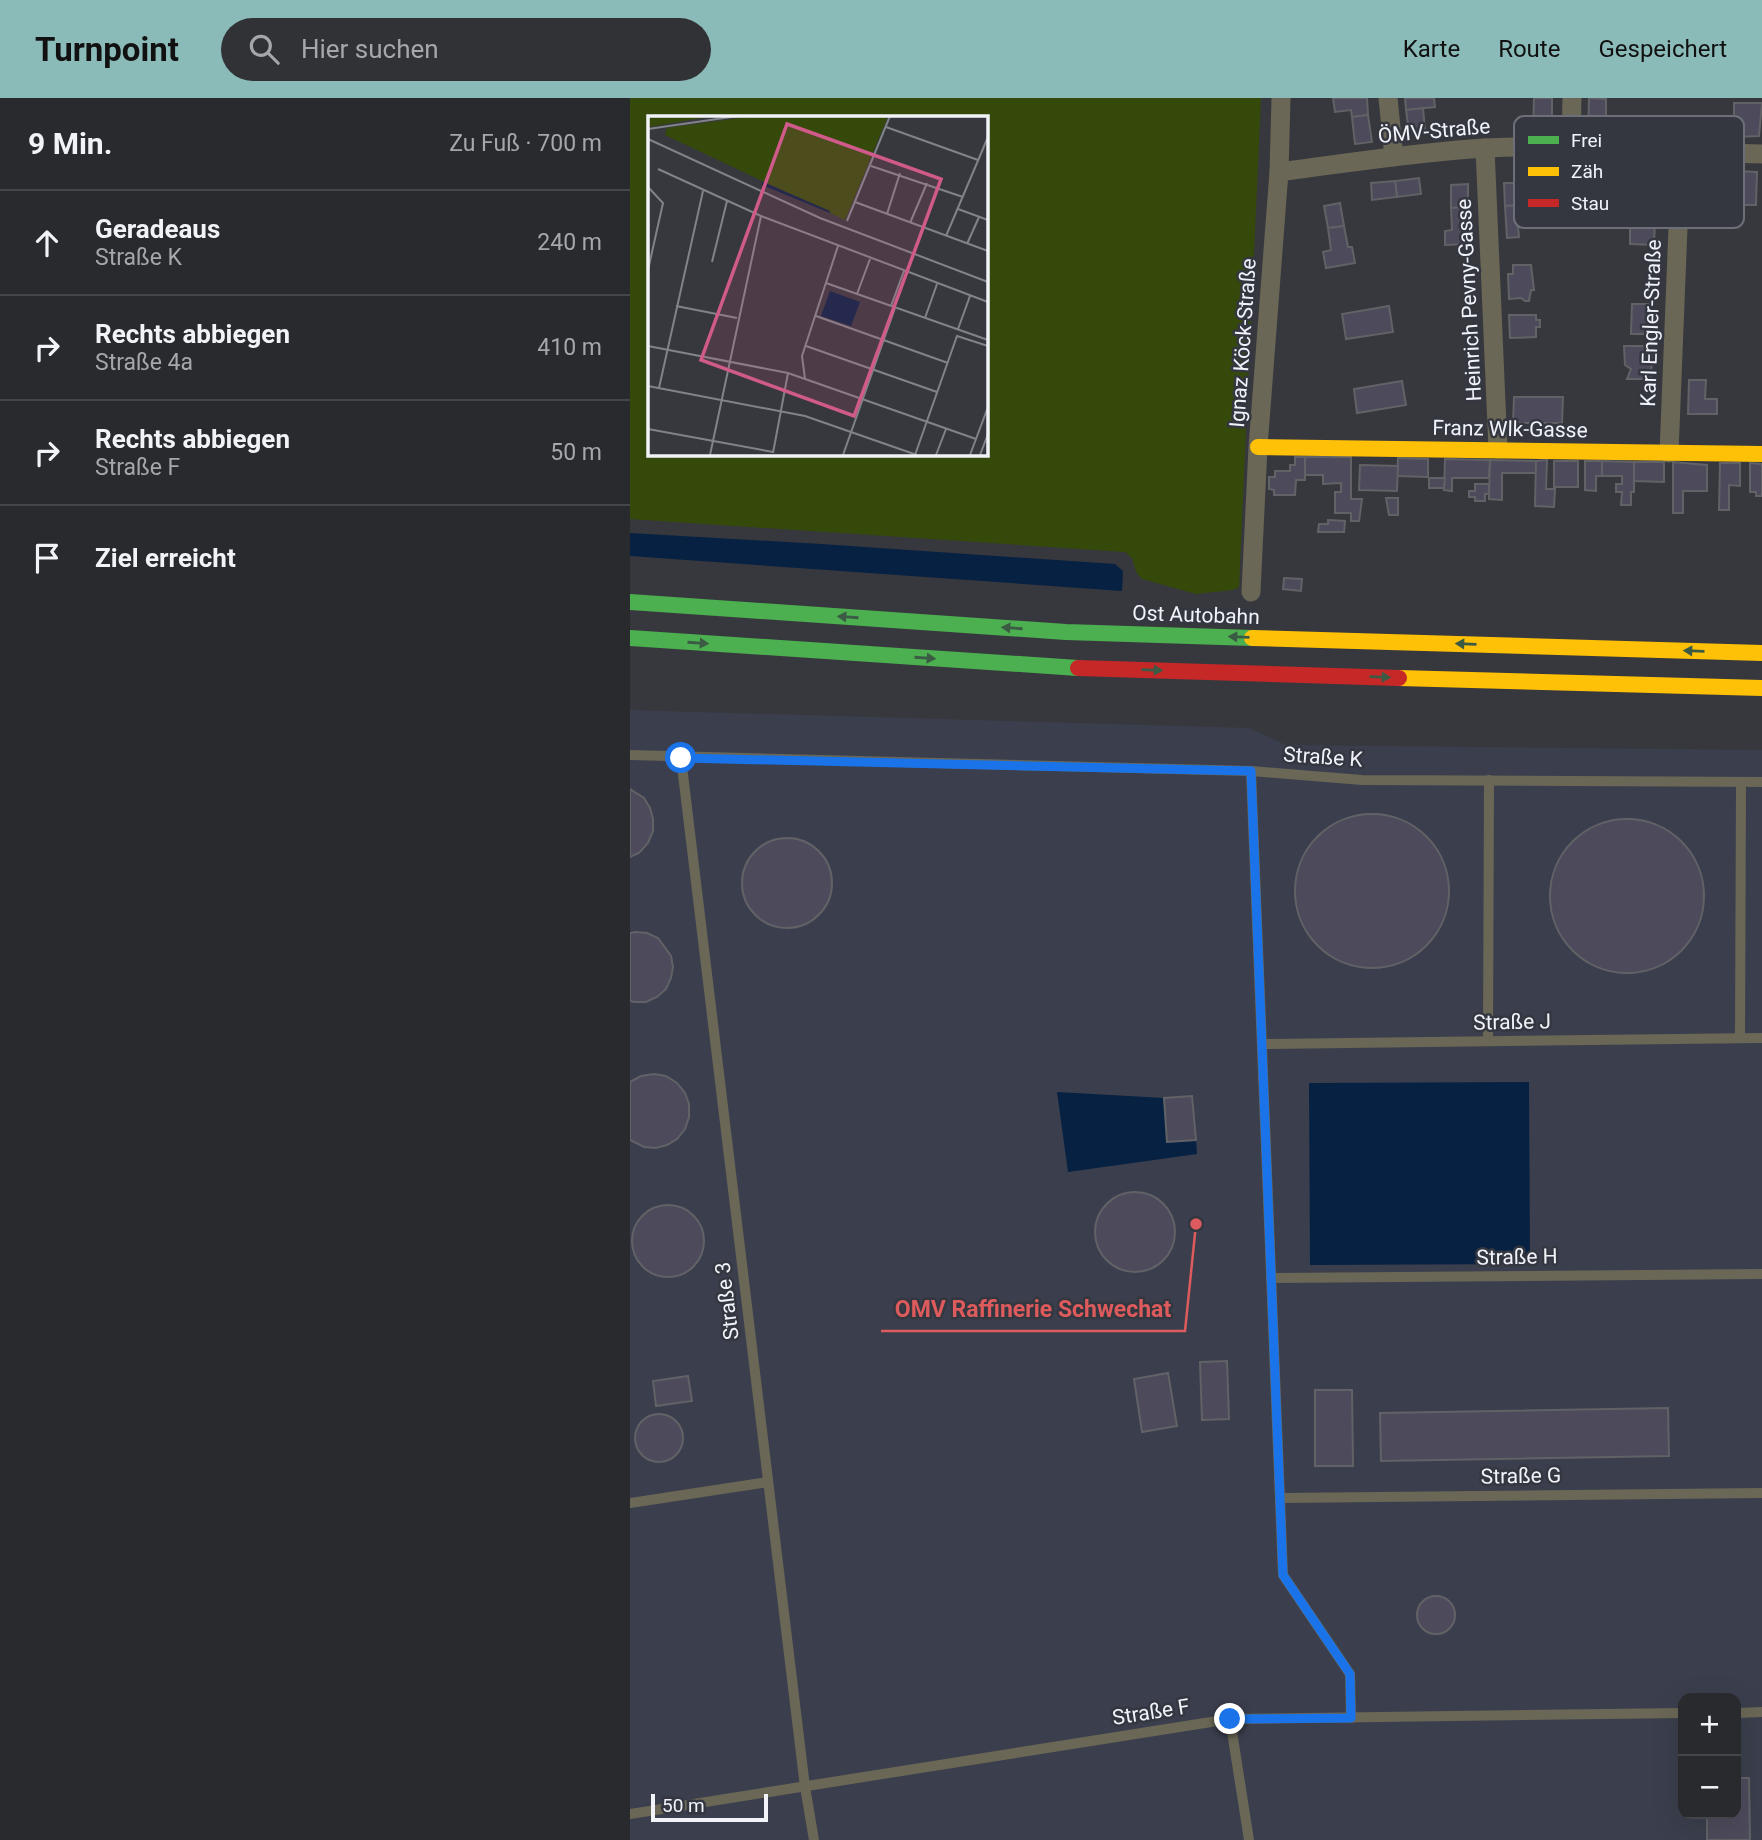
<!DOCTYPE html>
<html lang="de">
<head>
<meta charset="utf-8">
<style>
  body { margin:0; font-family:Roboto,sans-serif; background:#313236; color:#f1f3f6 }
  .controls { position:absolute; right:21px; bottom:21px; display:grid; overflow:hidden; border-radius:14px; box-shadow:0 7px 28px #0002 }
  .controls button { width:63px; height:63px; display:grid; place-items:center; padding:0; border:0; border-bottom:2px solid #45464a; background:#292a2e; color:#f1f3f6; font:35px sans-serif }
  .scale { position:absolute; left:21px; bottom:18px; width:117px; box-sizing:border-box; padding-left:7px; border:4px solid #f1f3f9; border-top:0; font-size:19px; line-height:24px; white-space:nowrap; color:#f1f3f9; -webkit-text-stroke:5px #343740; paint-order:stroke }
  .stop { position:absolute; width:21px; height:21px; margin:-16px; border:5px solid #1a73e8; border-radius:50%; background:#fff }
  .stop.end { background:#1a73e8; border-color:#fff; box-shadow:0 2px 7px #0008 }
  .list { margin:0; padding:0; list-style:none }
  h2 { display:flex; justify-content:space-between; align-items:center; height:91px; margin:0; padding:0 28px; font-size:30px }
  h2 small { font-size:23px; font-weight:400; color:#a5a7aa }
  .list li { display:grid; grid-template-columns:46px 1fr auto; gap:21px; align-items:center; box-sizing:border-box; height:105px; padding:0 28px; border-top:2px solid #45464a }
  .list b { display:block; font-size:26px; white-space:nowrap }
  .list p { margin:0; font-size:23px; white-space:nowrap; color:#a5a7aa }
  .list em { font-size:23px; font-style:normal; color:#a5a7aa }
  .icon { flex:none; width:38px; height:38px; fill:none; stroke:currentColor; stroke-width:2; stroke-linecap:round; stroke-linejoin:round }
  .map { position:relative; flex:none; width:1132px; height:1742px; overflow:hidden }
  header { display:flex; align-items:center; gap:42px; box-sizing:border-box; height:98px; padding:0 35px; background:#8bbbb9; color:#111 }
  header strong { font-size:33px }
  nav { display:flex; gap:38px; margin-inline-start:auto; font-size:24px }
  .search { width:490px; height:63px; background:#313236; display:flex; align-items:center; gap:18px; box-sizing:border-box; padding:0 24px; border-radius:38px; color:#a5a7aa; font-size:26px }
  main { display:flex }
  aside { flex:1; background:#292a2e }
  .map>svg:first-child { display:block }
</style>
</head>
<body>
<header>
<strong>Turnpoint</strong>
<div class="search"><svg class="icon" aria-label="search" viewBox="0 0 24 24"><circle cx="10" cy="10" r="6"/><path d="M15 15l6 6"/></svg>Hier suchen</div>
<nav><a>Karte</a><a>Route</a><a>Gespeichert</a></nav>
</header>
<main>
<aside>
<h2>9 Min.<small>Zu Fuß · 700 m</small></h2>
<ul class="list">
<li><svg class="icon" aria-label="ahead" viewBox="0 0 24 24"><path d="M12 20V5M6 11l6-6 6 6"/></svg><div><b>Geradeaus</b><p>Straße K</p></div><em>240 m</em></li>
<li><svg class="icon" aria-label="right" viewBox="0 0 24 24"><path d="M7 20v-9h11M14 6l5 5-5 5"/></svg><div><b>Rechts abbiegen</b><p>Straße 4a</p></div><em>410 m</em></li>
<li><svg class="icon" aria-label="right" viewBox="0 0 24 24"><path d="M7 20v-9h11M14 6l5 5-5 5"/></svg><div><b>Rechts abbiegen</b><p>Straße F</p></div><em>50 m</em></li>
<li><svg class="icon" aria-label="arrive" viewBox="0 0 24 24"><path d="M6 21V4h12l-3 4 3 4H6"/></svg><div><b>Ziel erreicht</b></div></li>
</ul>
</aside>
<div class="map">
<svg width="1132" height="1742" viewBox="0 0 1132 1742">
  <rect width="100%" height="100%" fill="#37383d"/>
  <path fill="#3b3f4d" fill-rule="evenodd" d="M0 612 619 630 656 647 1132 652V1742H0ZM1053 1600H1106V1716H1053Z"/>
  <path fill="#354a0a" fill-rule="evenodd" d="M0 0H631L609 489 603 492 566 496 512 481 506 474 502 460 495 454 0 421ZM19 19H355V355H19Z"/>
  <g fill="#072142">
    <path d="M0 435 191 446 485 466 493 473 492 493 0 458Z"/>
    <path d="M899 984 900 1166 680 1167 679 985Z"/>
    <path d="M427 994 534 1000 537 1044 566 1042 567 1056 438 1074Z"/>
  </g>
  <g fill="#4d4a5b" stroke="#616266" stroke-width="2">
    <path d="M703 0H737L738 17 722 19 721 12 705 14Z"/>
    <path d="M775 0H804L805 9 776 12Z"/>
    <path d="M904 0H922V21H918V35L903 34Z"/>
    <path d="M959 0 976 1V24H971V38L958 37Z"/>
    <path d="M1104 5H1132L1129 38 1104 39Z"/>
    <path d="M793 10 795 32H792L790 38 785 39 782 33 779 34 776 12Z"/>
    <path d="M738 17 742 44 725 46 722 19Z"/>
    <path d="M1105 73 1127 74 1126 107H1103V110H1096V93H1104Z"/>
    <path d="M789 80 791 96 767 99 765 83Z"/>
    <path d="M765 83 767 99 742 102 741 85Z"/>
    <path d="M874 85H892L893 107 875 108Z"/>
    <path d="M838 86V109L821 110V87Z"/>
    <path d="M710 105 714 128 698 130 694 108Z"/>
    <path d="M893 107 894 129H888L889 139 877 140 875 108Z"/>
    <path d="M838 109V146L815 147V133L822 132 821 110Z"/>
    <path d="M1000 121H1025L1024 147 1000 146Z"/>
    <path d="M714 128 718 149H722L725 165 696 170 693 154 701 152 698 130Z"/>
    <path d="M883 167H901L904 192H901L899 203H895L891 200 879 201 878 176H883Z"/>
    <path d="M1002 206H1018V215L1023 216V236H1001Z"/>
    <path d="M759 208 763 234 716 241 712 216Z"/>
    <path d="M879 217H906V222H910V229H906V239L880 240Z"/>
    <path d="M994 248H1017V255H1022L1021 281H997L1001 271 995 267Z"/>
    <path d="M1059 282H1076L1075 301H1087V316H1058Z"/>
    <path d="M772 283 776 307 727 315 724 291Z"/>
    <path d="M884 299H933L932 325H883Z"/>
    <path d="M665 359H675V382H666L665 397H644V392L639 391V379H645V373H660V367H665Z"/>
    <path d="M675 359H721V401H732L729 423H721V415H705V394H711V385L693 386V377H675Z"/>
    <path d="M768 360 798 361V379L767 378Z"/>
    <path d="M815 361 860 362 859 380H822V393L814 392Z"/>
    <path d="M860 362 906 363V375H872V402L859 401Z"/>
    <path d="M917 362 916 391H925L924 409 905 408 906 363Z"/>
    <rect x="924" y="363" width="24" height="26"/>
    <path d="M955 363H972V378H966V393L955 392Z"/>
    <path d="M972 363 1004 364V394H1001V407H991L992 394H986V386H992V378H972Z"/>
    <path d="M1004 364H1034V384L1004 383Z"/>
    <path d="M1043 364 1077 367V393H1053V415H1043Z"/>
    <path d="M1090 365H1110V388L1099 387V412H1089Z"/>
    <path d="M1120 365 1132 366V398H1126V394H1120Z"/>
    <path d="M730 367 768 368 767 393 729 392Z"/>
    <path d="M799 380H815L814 390H799Z"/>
    <path d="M845 386H859V396H855V403H845V399H839V393H845Z"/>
    <path d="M756 400H768V417H759Z"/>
    <path d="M698 422 715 423 714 434H688L689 426H698Z"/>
    <path d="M654 480 672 481 671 493 653 491Z"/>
    <path d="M0 691 14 700 20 710 23 721V733L18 745 9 755 0 759Z"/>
    <circle cx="742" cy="793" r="77"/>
    <circle cx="997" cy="798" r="77"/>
    <circle cx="157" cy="785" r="45"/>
    <path d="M6 834 17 835 28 840 41 858 43 869 41 880 36 891 27 899 16 904H4L0 903V835Z"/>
    <path d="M24 976 36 978 47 985 55 995 59 1006V1019L55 1031 47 1041 37 1047 26 1050 14 1049 0 1042V984L11 978Z"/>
    <path d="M562 998 566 1042 537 1044 534 1000Z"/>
    <circle cx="505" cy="1134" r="40"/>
    <circle cx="38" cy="1143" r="36"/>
    <path d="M597 1263 599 1321 572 1322 570 1264Z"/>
    <path d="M538 1275 547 1328 512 1334 504 1281Z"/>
    <path d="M58 1278 62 1303 26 1308 23 1283Z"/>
    <path d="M685 1292H722L723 1368H685Z"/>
    <path d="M1038 1310 1039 1358 751 1363 750 1315Z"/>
    <circle cx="29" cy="1340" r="24"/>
    <circle cx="806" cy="1517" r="19"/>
    <path d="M1106 1680H1119L1120 1742H1077V1716H1106Z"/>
  </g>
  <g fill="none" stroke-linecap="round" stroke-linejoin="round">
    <g stroke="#6a6756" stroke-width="10">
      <path d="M0 657 621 673 732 682 1132 684"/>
      <path d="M51 660 175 1689 184 1742"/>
      <path d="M621 673 653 1477 720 1576 721 1620"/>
      <path d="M1110 940 1111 684"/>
      <path d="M858 943 859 682"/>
      <path d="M633 946 1132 940"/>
      <path d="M643 1180 1132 1176"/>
      <path d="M651 1400 1132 1395"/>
      <path d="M0 1405 138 1384"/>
      <path d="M1106 1615 1132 1614"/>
      <path d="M600 1621 619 1742"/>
      <path d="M0 1716 600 1621 1053 1615"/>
    </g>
    <g stroke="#6a6756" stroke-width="19">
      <path d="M758 0 764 59"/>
      <path d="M941 48 942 0"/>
      <path d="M855 50 868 351"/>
      <path d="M649 74C718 65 787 54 855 50 947 45 1040 55 1132 56"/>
      <path d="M1039 355 1051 55"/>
      <path d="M621 494 628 349 649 74 651 0"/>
    </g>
    <g stroke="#4caf50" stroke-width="16">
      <path d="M0 504 436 534 622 540"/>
      <path d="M0 540 448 570"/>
    </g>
    <g stroke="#ffc107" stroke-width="16">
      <path d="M628 349 1132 356"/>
      <path d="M622 540 1132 555"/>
      <path d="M769 580 1132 590"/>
    </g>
    <path stroke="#c62828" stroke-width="16" d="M448 570 769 580"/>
  </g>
  <defs><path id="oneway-solid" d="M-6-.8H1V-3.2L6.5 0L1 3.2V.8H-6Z" transform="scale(1.75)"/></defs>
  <g fill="#3b5b45">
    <use href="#oneway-solid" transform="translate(218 519) rotate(-176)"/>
    <use href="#oneway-solid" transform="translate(382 530) rotate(-176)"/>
    <use href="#oneway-solid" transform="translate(609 539) rotate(-178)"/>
    <use href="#oneway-solid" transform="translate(68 545) rotate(4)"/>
    <use href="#oneway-solid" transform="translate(836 546) rotate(-178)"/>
    <use href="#oneway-solid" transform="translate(1064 553) rotate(-178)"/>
    <use href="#oneway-solid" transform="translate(295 560) rotate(4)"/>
    <use href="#oneway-solid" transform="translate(522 572) rotate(2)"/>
    <use href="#oneway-solid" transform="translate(750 579) rotate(2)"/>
  </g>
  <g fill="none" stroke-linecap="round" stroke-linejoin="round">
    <path stroke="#1a73e8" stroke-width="9" d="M51 660 621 673 653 1477 720 1576 721 1620 600 1621"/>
  </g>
  <g text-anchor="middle" stroke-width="5" stroke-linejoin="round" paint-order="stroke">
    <g font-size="21" fill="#f1f3f9" stroke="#343740">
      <text transform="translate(804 33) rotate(-5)" y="7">ÖMV-Straße</text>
      <text transform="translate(839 202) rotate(-93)" y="7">Heinrich Pevny-Gasse</text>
      <text transform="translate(1021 225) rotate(-88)" y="7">Karl Engler-Straße</text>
      <text transform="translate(613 245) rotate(-86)" y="7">Ignaz Köck-Straße</text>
      <text transform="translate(880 331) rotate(1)" y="7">Franz Wlk-Gasse</text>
      <text transform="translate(566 517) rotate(2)" y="7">Ost Autobahn</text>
      <text transform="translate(693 659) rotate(4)" y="7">Straße K</text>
      <text transform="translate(882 924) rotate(-1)" y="7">Straße J</text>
      <text transform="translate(887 1159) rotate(-1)" y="7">Straße H</text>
      <text transform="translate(97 1203) rotate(-97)" y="7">Straße 3</text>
      <text transform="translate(891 1378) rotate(-1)" y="7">Straße G</text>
      <text transform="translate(521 1614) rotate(-9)" y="7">Straße F</text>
    </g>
  </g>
  <g transform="translate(18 18)">
    <rect width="340" height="340" fill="#37383d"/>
    <path d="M0 0H66L0 11ZM106 0H240L197 104 17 19 19 12Z" fill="#354a0a"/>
    <path d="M115 66 182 95V97L114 69ZM182 175 212 186 203 210 173 200Z" fill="#072142"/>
    <path fill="none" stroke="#818388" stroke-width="2" d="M238 11 330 44M0 13 90 0M0 23 172 102 340 166M223 50 315 81M10 53 113 100 340 186M0 71 15 87 0 154M207 86 340 135M310 93 340 104M239 98 252 57M199 105 242 0M262 107 279 67M298 120 340 21M319 128 331 101M64 146 79 85M178 167 340 224M209 178 222 143M28 190 89 202M243 190 256 155M168 200 300 247M277 202 289 168M310 213 322 180M0 230 140 257 328 323M158 230 289 276M157 263 154 240 190 130M0 270 157 300 269 339M11 272 55 75M0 313 125 336M125 337 140 257M62 339 113 100M195 339 247 192M267 339 309 220 340 230M288 339 298 313M322 339 340 291M332 339 340 318"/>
    <path fill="#d05a8a" fill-opacity="0.15" stroke="#d05a8a" stroke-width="3.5" d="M139 8 293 63 206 300 53 244Z"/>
    <rect width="340" height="340" fill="none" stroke="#f1f3f9" stroke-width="3.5"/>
  </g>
  <rect x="884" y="18" width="230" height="112" rx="10" fill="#343740" stroke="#6d6f78" stroke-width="2"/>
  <rect x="898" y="38" width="31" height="8" fill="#4caf50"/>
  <rect x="898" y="69" width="31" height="9" fill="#ffc107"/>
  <rect x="898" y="101" width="31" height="8" fill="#c62828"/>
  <g font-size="19" fill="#f1f3f9">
    <text x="941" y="49">Frei</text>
    <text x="941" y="80">Zäh</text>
    <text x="941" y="112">Stau</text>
  </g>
  <path fill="none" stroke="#dd5b5c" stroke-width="2.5" d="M566 1126L555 1233H251"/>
  <circle fill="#dd5b5c" stroke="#343740" stroke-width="2.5" cx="566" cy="1126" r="7"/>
  <g font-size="23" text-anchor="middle" font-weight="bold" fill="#dd5b5c" stroke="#343740" stroke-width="5" stroke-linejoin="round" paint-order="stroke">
    <text x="403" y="1219">OMV Raffinerie Schwechat</text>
  </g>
</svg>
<div class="controls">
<button>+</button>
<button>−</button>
</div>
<div class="scale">50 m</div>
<div class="stop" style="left:51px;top:660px"></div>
<div class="stop end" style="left:600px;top:1621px"></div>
</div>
</main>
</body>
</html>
